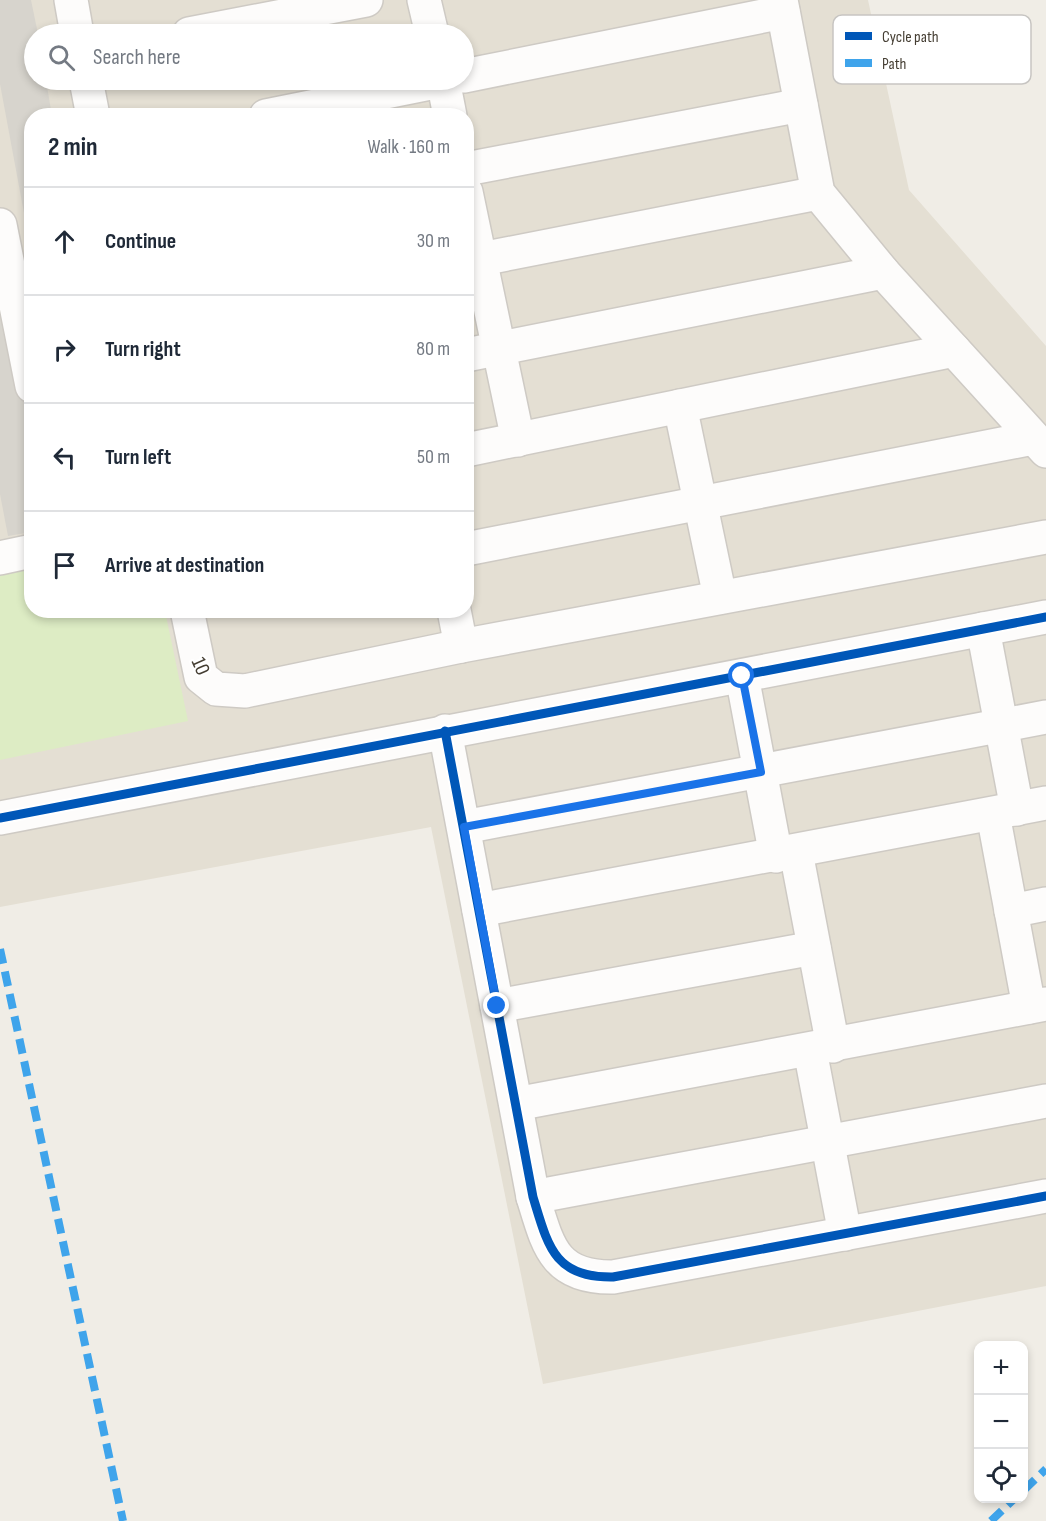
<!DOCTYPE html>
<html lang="en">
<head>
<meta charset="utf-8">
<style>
  body { margin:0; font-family:"Sofia Sans Condensed",sans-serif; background:#f2f2f3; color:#1f2937 }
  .controls { position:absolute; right:18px; bottom:18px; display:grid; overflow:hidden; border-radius:12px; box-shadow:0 3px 9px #0003 }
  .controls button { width:54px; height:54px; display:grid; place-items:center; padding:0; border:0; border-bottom:2px solid #e0e1e3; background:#fff; color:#1f2937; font:30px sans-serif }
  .stop { position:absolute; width:18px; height:18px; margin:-14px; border:4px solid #1a73e8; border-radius:50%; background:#fff }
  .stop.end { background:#1a73e8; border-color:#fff; box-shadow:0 2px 6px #0008 }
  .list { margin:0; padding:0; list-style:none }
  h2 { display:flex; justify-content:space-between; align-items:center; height:78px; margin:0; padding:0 24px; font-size:26px }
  h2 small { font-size:20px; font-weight:400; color:#747a83 }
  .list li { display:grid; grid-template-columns:39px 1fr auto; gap:18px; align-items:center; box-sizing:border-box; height:108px; padding:0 24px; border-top:2px solid #e0e1e3 }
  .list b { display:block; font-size:22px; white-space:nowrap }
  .list em { font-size:20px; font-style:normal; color:#747a83 }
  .icon { flex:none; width:33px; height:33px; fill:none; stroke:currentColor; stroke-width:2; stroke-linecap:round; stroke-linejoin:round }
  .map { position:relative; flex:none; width:1046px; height:1521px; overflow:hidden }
  .search { position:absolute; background:#fff; box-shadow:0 3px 9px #0003; left:24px; top:24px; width:450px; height:66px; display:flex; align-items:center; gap:15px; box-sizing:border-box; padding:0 21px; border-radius:33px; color:#747a83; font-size:22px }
  .panel { position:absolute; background:#fff; box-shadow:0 3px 9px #0003; left:24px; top:108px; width:450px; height:510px; border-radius:24px }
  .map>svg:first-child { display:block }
</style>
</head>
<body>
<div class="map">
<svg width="1046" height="1521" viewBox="0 0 1046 1521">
  <rect width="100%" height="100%" fill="#f0ede6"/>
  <path fill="#e4dfd3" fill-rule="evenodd" d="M0 0H868L909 190 1046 346V1286L543 1384 431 827 0 907ZM34 34H464V80H34ZM32 116H466V610H32Z"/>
  <path fill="#ddecc4" d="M31 563 32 610 165 611 188 721 0 760V570Z"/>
  <g fill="#d7d4cd">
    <path d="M0 0H31L38 34H34V80H46L52 116H32V239L29 240 0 84Z"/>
    <path d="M0 268 32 400V532L8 536 0 494Z"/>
  </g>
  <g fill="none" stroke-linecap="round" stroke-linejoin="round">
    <defs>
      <g id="minor">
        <path d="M71 0 77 34"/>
        <path d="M424 0 432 34"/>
        <path d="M781 0 818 193 883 272 1046 451"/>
        <path d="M189 34 366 0"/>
        <path d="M464 76 783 12"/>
        <path d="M86 80 93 116"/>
        <path d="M443 80 450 116"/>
        <path d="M266 116 445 80"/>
        <path d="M466 169 801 105"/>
        <path d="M466 192 518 440"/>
        <path d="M0 225 32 386"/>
        <path d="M466 262 818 193"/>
        <path d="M466 355 883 272"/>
        <path d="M680 406 720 597"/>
        <path d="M466 450 954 350"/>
        <path d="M466 549 1033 438"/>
        <path d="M0 558 32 551"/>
        <path d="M187 610 201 677 216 689 245 691 461 646 1046 537"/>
        <path d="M454 610 461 646"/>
        <path d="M983 629 1017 809"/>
        <path d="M742 676 776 856"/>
        <path d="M445 731 533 1197C548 1246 554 1278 613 1277L1046 1196"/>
        <path d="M993 814 1029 1007"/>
        <path d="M0 818 1046 617"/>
        <path d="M464 827 1046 717"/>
        <path d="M796 852 833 1046"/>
        <path d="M479 910 1046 803"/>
        <path d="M1011 911 1046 904"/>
        <path d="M497 1006 814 948"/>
        <path d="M810 1050 845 1234"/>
        <path d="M516 1104 1046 1004"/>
        <path d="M533 1197 1046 1101"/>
      </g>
    </defs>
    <use href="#minor" stroke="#cecac4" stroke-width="36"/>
    <use href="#minor" stroke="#fdfcfb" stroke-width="33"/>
    <g stroke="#3fa4eb" stroke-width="8" stroke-dasharray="15 8" stroke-linecap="butt">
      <path d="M0 949 123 1521"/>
      <path d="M1024 1490 1046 1469"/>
      <path d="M991 1521 1015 1498"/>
    </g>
    <defs>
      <g id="cycleway">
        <path d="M445 731 533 1197C548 1246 554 1278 613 1277L1046 1196"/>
        <path d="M0 818 1046 617"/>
      </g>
    </defs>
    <use href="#cycleway" stroke="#fff" stroke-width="13"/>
    <use href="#cycleway" stroke="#0057b8" stroke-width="9"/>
  </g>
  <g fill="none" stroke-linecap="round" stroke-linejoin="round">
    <path stroke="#1a73e8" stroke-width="8" d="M497 1006 464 827 761 772 742 676"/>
  </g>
  <g text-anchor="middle" stroke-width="4.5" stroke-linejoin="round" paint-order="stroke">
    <g font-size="21" fill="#453e33" stroke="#fff">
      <text transform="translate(201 666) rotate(66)" y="7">10</text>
    </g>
  </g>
  <rect x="833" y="15" width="198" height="69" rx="9" fill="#fff" stroke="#c7c5c2" stroke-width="1.5"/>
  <rect x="845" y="32" width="27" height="8" fill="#0057b8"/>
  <rect x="845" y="59" width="27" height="8" fill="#3fa4eb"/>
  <g font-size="16" fill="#453e33">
    <text x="882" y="42">Cycle path</text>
    <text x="882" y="69">Path</text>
  </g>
</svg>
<div class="controls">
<button>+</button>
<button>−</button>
<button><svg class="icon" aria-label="locate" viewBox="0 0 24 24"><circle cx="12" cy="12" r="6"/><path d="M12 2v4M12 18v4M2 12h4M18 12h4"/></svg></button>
</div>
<div class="stop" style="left:742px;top:676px"></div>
<div class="stop end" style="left:497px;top:1006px"></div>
<div class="search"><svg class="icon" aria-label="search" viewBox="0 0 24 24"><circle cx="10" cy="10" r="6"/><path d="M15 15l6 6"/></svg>Search here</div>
<section class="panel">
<h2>2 min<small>Walk · 160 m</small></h2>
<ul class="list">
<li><svg class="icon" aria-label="ahead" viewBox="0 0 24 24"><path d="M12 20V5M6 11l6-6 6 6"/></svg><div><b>Continue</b></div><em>30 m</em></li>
<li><svg class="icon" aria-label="right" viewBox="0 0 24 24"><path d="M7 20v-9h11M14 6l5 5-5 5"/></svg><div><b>Turn right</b></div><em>80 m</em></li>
<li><svg class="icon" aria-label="left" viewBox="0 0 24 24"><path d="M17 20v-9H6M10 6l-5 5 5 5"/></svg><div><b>Turn left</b></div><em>50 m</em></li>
<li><svg class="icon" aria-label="arrive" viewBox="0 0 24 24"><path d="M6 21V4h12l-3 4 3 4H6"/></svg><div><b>Arrive at destination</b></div></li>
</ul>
</section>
</div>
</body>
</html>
